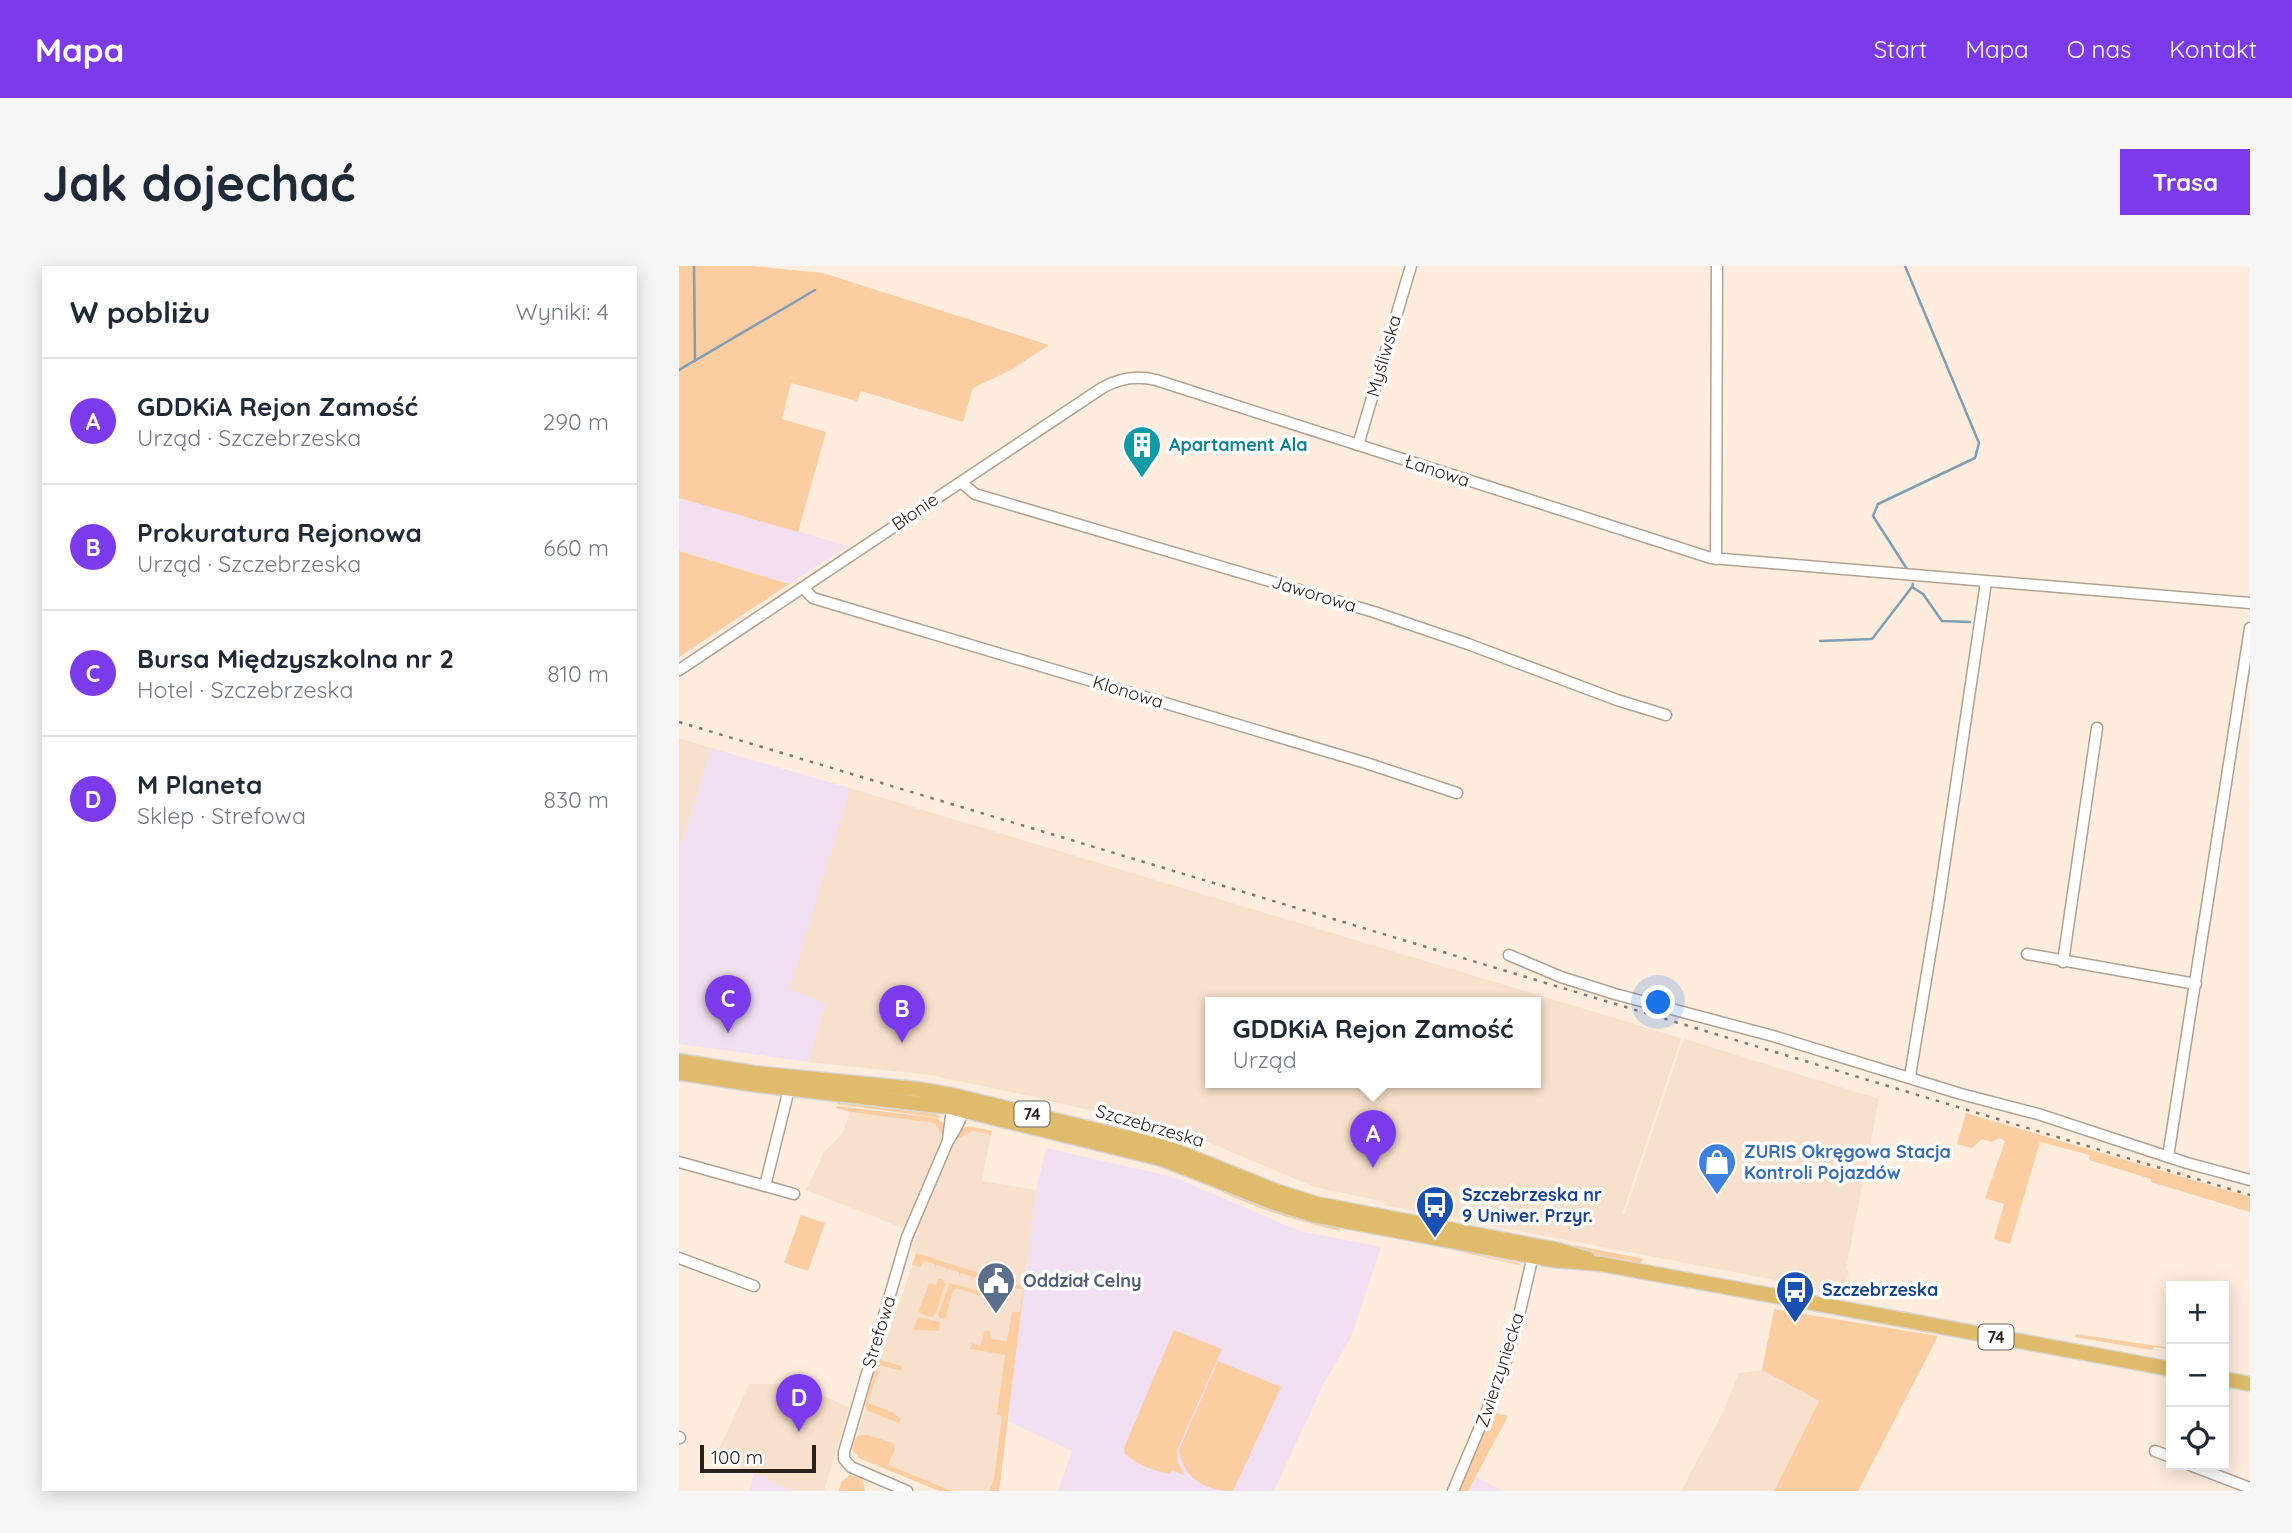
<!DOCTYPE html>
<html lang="pl">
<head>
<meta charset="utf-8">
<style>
  body { margin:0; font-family:Quicksand,sans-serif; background:#f6f6f7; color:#1f2937 }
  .controls { position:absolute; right:21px; bottom:21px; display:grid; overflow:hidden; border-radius:0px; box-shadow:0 4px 18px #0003 }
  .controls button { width:63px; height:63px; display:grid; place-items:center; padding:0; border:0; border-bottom:2px solid #e0e1e3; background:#fff; color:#1f2937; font:35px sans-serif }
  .scale { position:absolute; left:21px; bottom:18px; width:116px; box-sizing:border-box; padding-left:7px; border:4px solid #29221d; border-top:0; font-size:19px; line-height:24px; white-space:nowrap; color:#29221d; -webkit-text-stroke:5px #fff; paint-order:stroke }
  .you { position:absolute; left:980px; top:737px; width:24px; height:24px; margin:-18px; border:5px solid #fff; border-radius:50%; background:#1a73e8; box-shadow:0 0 0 10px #1a73e833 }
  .badge { display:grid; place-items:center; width:46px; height:46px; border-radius:50%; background:#7c3aed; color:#fff; font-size:23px; font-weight:700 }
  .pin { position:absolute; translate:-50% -58px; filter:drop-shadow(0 2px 4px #0008) }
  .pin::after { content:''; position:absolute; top:37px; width:24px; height:21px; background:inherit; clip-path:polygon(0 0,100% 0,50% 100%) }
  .popup { position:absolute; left:526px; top:731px; width:336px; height:91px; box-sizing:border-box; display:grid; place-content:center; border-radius:0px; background:#fff; filter:drop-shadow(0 2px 5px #0005); font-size:23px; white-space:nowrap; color:#747a83 }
  .popup b { font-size:26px; color:#1f2937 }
  .popup::after { content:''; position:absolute; left:50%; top:100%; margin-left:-14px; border:14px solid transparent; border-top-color:#fff }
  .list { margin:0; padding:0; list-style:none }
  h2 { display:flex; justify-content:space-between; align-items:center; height:91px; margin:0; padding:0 28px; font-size:30px }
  h2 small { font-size:23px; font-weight:400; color:#747a83 }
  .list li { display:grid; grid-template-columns:46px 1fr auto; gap:21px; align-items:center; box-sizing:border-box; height:126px; padding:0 28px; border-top:2px solid #e0e1e3 }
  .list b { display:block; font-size:26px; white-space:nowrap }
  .list p { margin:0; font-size:23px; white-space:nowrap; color:#747a83 }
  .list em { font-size:23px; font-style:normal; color:#747a83 }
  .icon { flex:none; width:38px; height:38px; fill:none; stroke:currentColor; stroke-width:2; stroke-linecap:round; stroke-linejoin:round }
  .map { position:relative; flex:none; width:1571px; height:1225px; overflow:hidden; border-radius:0px }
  header { display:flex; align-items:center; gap:42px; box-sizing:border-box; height:98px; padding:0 35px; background:#7c3aed; color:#fff }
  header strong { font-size:33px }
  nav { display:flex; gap:38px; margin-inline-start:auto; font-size:24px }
  .intro { display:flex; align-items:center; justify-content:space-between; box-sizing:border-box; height:168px; padding:0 42px }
  h1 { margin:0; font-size:49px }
  .button { padding:18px 32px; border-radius:0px; background:#7c3aed; color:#fff; font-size:24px; font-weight:700 }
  main { display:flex; gap:42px; padding:0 42px }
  aside { flex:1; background:#fff; border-radius:0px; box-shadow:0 4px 18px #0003 }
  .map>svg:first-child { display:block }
</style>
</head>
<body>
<header>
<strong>Mapa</strong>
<nav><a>Start</a><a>Mapa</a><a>O nas</a><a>Kontakt</a></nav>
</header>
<div class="intro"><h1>Jak dojechać</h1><a class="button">Trasa</a></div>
<main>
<aside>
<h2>W pobliżu<small>Wyniki: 4</small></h2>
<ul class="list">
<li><span class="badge">A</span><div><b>GDDKiA Rejon Zamość</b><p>Urząd · Szczebrzeska</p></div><em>290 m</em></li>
<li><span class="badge">B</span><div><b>Prokuratura Rejonowa</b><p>Urząd · Szczebrzeska</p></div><em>660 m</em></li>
<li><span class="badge">C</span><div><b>Bursa Międzyszkolna nr 2</b><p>Hotel · Szczebrzeska</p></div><em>810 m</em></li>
<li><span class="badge">D</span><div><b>M Planeta</b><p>Sklep · Strefowa</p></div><em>830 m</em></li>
</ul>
</aside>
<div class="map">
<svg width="1571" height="1225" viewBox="0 0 1571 1225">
  <rect width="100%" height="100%" fill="#feeddd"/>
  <g fill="#f8e1cc" fill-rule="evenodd">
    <path d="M0 472 32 482 0 586Z"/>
    <path d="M171 522 1002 772 943 948H946L1003 777 1006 773 1200 833 1167 1004 1170 1005 1165 1030 1136 1024 1132 1021 705 939 706 936 635 921 510 868 505 869 461 859 430 849 351 830 250 809 130 796 146 738 110 724ZM531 736H857V816H531Z"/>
    <path d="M171 846 253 856 312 869 303 915 357 924 320 1225H265L174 1183 203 1087 237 988 231 985 239 968 127 924 145 886 163 868Z"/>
    <path d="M1083 1104 1140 1135 1095 1225H1002L1044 1146 1060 1107Z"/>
    <path d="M70 1118H117L170 1141 145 1225H115L37 1190Z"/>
  </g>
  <g fill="#f3dff0">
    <path d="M0 232 169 280 110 318 0 285Z"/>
    <path d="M75 1207 115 1225H70Z"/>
    <path d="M796 1210 824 1225H789Z"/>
  </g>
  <g fill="#f1e0f2">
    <path d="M32 482 171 522 111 723 146 737 130 796 0 778V586Z"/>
    <path d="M367 882 495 911 621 965 702 981 672 1072 646 1115 595 1225H379L393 1185 328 1155 357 924Z"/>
  </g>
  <g fill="#fccda1">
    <path d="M0 0H72L144 7 370 79 332 104 294 122 284 156 182 125 178 135 112 117 103 153 147 166 119 266 0 232Z"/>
    <path d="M0 285 110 318 0 391Z"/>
    <path d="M158 833 255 847 263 852 158 838Z"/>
    <path d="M158 840 258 852 265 858 263 869 256 857 171 846 157 842Z"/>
    <path d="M1287 847 1571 931V946L1472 916V913L1410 894 1411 889 1361 876 1331 978 1315 973 1325 938 1306 932 1326 875 1320 872 1313 876 1303 873 1293 882 1278 878Z"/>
    <path d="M289 860 313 865 312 869 294 865 278 873 283 863Z"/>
    <path d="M546 922 660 960 661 965C621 956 583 944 545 927Z"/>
    <path d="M122 949 146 957 129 1005 105 997Z"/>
    <path d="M895 979 965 993 960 999C944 996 904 991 895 979Z"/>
    <path d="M766 982H780L804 990 839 997 844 1000Z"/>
    <path d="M237 987 345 1021 320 1225H310L315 1213 323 1150 318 1149 326 1089 291 1083 293 1077 301 1080 306 1064 311 1065V1073L328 1075 333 1046H341L344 1023 331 1022 329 1027 330 1022 319 1018 317 1024 318 1018 306 1014 304 1019 305 1014 294 1011 291 1016 293 1010 282 1007 280 1012V1006L269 1003 267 1008 268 1002 257 999 255 1004 256 998 245 995 241 1001 233 999Z"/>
    <path d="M260 1012 264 1014 266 1018 256 1049 253 1051 242 1048 240 1044 250 1017 257 1019Z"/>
    <path d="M271 1017 304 1026 306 1031 277 1022 273 1027 267 1051 261 1053 259 1049Z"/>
    <path d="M1095 1043 1259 1070 1179 1225H1095L1140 1135 1083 1104Z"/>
    <path d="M239 1051 261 1056 260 1065 236 1064 235 1061Z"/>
    <path d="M495 1064 543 1083 498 1184 499 1197 506 1210 494 1204 490 1208C475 1205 457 1198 446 1188L445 1182Z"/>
    <path d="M1397 1068 1492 1082V1084L1476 1081 1472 1084 1396 1071Z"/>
    <path d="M202 1094 222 1100 223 1105 201 1099 189 1137 213 1146 222 1153 220 1157 189 1145 186 1140 198 1095Z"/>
    <path d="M539 1095 602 1121 554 1225C527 1225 504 1213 500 1184Z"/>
    <path d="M813 1146 829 1150 789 1225H779Z"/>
    <path d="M181 1169H189L214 1177 216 1183 209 1199 273 1225H260L180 1192 173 1183 175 1173Z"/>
    <path d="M171 1209 183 1212 186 1225H160L162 1216Z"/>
  </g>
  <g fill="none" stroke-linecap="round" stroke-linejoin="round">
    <g stroke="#7e9fb5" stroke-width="2.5">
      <path d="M15 0 16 95"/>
      <path d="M1226 0 1300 177 1296 192 1199 238 1194 250 1228 303"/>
      <path d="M0 104 136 24"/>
      <path d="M1234 318 1233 321 1244 328 1263 355 1291 356"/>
      <path d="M1141 375 1193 373 1233 321"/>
    </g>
    <defs>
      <g id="minor">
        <path d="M679 179 732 0"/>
        <path d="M282 216 296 228 695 346 789 378 938 434 987 449"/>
        <path d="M1037 293 1038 0"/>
        <path d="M124 322 134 332 687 497 778 527"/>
        <path d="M0 404 423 122C440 112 457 109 477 114L1032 292 1571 337"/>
        <path d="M1348 688 1517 718"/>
        <path d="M830 689 882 711 936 728 1094 770 1282 828 1359 848 1508 897 1571 914"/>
        <path d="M1384 696 1418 462"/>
        <path d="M1231 810 1259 641 1307 316"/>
        <path d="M269 874 273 842 278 836"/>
        <path d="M1489 891 1571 362"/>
        <path d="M0 896 115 928"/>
        <path d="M86 920 110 823"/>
        <path d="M0 992 75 1020"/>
        <path d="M0 1171 1 1172"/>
        <path d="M1476 1185 1492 1191"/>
        <path d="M1511 1199 1571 1222"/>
        <path d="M228 1225 172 1201 165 1193V1186L228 971 269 875C276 864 285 851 283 838"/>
        <path d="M774 1225 822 1111 838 1058 855 985"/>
      </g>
      <g id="major">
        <path d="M0 795 76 807 238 823 273 829 487 881 597 925 638 938 879 984 909 993"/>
        <path d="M0 807 78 819 270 841 483 893 593 936 634 949 873 994 922 998 1492 1103"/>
        <path d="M1545 1113 1571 1118"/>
      </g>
    </defs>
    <use href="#minor" stroke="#b1a192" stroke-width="13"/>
    <use href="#major" stroke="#d8d7d6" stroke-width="17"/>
    <use href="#minor" stroke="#fff" stroke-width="10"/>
    <use href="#major" stroke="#e0bb6b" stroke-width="14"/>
    <path stroke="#83786e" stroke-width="2.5" stroke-dasharray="3.5 7" stroke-linecap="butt" d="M0 456 1571 929"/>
  </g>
  <defs>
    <symbol id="building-pin" viewBox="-11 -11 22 30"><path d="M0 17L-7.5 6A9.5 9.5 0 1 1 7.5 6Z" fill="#0f9aa8" stroke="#fff"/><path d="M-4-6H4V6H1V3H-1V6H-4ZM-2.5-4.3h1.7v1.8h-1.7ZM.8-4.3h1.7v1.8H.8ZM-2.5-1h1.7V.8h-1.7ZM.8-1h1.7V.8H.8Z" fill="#fff"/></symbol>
    <symbol id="shop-pin" viewBox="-11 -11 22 30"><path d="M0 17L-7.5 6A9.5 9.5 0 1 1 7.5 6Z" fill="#3f7fe0" stroke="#fff"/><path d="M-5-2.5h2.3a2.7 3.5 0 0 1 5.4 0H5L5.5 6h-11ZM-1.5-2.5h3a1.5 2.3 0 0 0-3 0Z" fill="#fff"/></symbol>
    <symbol id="bus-pin" viewBox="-11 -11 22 30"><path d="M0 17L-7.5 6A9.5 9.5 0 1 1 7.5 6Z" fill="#1a4fb4" stroke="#fff"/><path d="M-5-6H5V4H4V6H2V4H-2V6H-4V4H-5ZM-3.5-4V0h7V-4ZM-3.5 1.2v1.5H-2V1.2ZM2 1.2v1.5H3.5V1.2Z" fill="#fff"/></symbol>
    <symbol id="civic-pin" viewBox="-11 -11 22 30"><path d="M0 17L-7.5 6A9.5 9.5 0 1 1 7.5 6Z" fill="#5c6f8a" stroke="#fff"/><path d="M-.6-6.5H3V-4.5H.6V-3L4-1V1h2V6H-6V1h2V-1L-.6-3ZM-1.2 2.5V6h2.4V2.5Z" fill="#fff"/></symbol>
  </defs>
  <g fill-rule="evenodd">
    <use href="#building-pin" x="441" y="157" width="44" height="60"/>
    <use href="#shop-pin" x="1016" y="874" width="44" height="60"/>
    <use href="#bus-pin" x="734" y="917" width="44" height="60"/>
    <use href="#civic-pin" x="295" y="993" width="44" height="60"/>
    <use href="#bus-pin" x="1094" y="1002" width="44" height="60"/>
  </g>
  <g text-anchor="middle" stroke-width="7" stroke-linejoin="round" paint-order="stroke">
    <g fill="#fff" stroke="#696461" stroke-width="2">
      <rect x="335.5" y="835.5" width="35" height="25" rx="5"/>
      <rect x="1299.5" y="1058.5" width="35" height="25" rx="5"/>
    </g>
    <g font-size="16" font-weight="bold" fill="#29221d">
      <text x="353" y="854">74</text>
      <text x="1317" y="1077">74</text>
    </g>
    <g font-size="18" fill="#29221d" stroke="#fff">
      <text transform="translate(705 90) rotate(-74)" y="6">Myśliwska</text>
      <text transform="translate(758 205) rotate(18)" y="6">Łanowa</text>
      <text transform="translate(236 246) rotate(-34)" y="6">Błonie</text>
      <text transform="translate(635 328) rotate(17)" y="6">Jaworowa</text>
      <text transform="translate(449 426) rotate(17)" y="6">Klonowa</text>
      <text transform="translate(471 860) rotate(16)" y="6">Szczebrzeska</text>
      <text transform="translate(200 1066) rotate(-73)" y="6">Strefowa</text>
      <text transform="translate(821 1104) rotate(-72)" y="6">Zwierzyniecka</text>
    </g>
    <g font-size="18" font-weight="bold" fill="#0d838f" stroke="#fff" text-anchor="start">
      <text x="490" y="185">Apartament Ala</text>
    </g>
    <g font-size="18" font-weight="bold" fill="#366cbe" stroke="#fff" text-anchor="start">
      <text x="1065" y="892">ZURIS Okręgowa Stacja<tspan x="1065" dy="21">Kontroli Pojazdów</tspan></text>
    </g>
    <g font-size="18" font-weight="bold" fill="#164399" stroke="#fff" text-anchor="start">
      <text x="783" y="935">Szczebrzeska nr<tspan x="783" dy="21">9 Uniwer. Przyr.</tspan></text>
      <text x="1143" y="1030">Szczebrzeska</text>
    </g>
    <g font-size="18" font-weight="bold" fill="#4e5e75" stroke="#fff" text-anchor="start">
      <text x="344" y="1021">Oddział Celny</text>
    </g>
  </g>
</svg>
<div class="controls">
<button>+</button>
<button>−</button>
<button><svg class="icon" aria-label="locate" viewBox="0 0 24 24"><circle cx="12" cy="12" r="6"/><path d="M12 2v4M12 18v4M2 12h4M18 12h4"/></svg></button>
</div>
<div class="scale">100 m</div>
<div class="you"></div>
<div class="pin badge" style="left:694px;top:902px">A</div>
<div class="popup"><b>GDDKiA Rejon Zamość</b>Urząd</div>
<div class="pin badge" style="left:223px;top:777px">B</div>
<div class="pin badge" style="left:49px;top:767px">C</div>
<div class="pin badge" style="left:120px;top:1166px">D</div>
</div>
</main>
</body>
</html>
